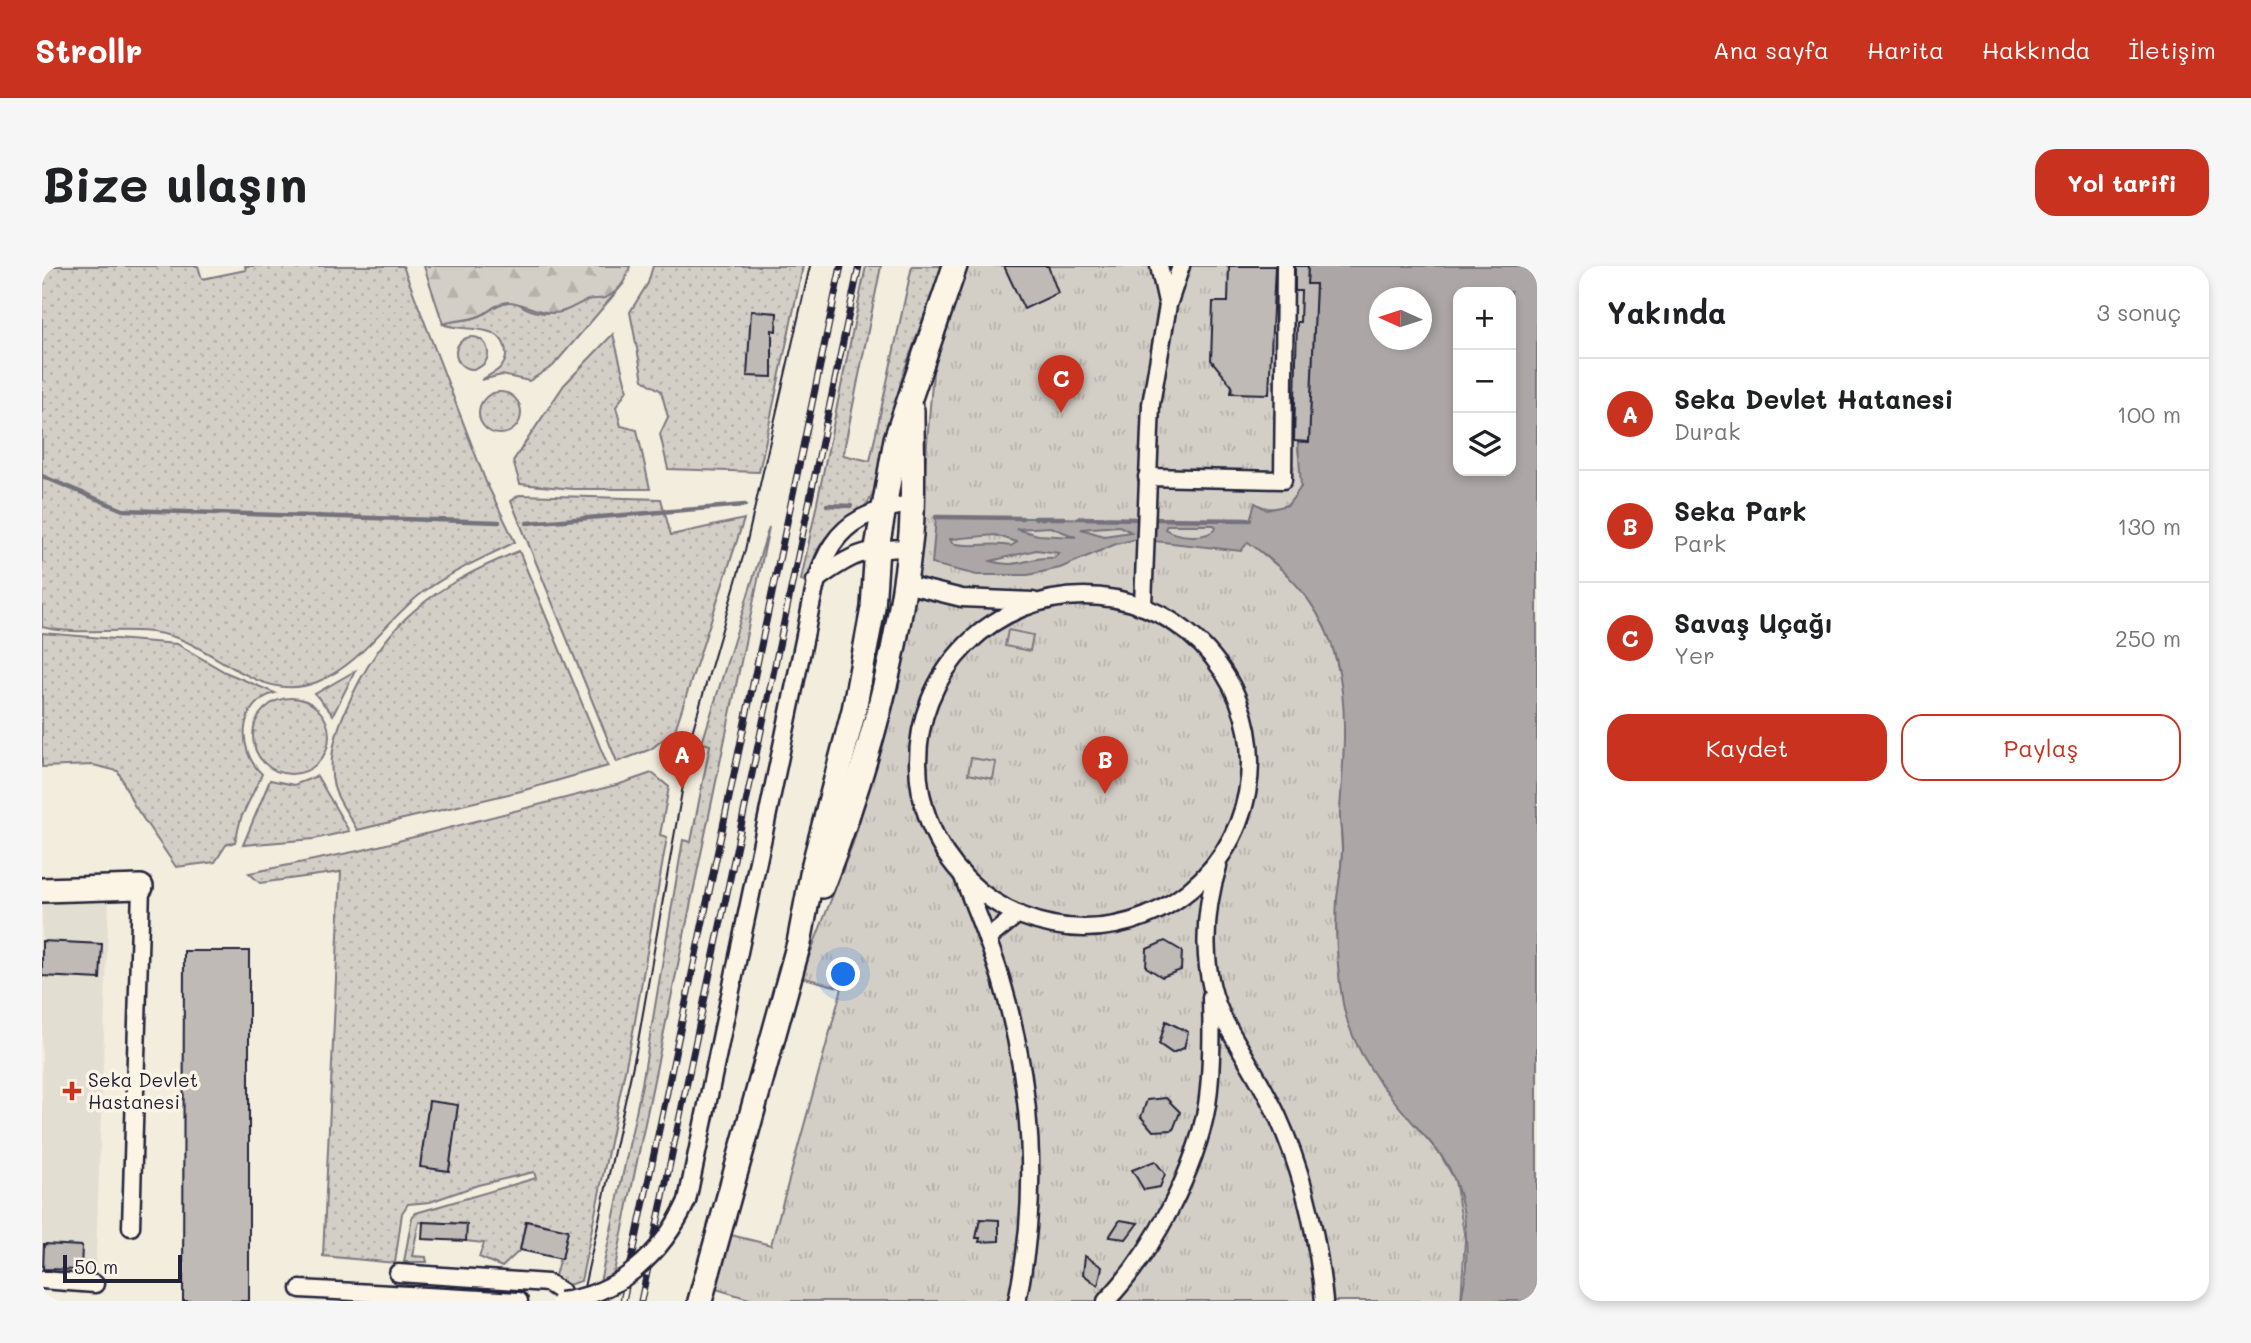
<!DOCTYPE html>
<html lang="tr">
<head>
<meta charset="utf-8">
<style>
  body { margin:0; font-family:Mali,sans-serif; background:#f6f6f6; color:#202124 }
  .controls { position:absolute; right:21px; top:21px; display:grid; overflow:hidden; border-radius:14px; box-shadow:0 4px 10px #0003 }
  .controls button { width:63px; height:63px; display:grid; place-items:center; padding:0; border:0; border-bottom:2px solid #e0e0e0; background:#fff; color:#202124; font:35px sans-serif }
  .compass { position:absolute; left:1327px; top:21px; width:63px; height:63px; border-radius:50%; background:#fff; box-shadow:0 4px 10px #0003; rotate:273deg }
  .scale { position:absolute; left:21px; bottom:18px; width:119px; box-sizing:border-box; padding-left:7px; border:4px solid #22223b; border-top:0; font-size:19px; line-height:24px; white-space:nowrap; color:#22223b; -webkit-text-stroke:5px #fcf5e5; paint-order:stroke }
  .you { position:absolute; left:802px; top:709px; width:24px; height:24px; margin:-18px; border:5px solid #fff; border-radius:50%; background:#1a73e8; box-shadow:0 0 0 10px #1a73e833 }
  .badge { display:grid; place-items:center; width:46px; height:46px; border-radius:50%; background:#c8321e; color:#fff; font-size:23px; font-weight:700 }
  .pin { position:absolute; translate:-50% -58px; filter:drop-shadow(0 2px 4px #0008) }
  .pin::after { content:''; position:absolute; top:37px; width:24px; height:21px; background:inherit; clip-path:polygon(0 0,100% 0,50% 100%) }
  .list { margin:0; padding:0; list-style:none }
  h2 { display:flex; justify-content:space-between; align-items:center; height:91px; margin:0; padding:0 28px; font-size:30px }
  h2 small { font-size:23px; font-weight:400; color:#757577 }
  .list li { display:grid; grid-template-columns:46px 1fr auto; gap:21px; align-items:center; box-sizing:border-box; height:112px; padding:0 28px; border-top:2px solid #e0e0e0 }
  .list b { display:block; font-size:26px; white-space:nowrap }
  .list p { margin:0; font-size:23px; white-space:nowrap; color:#757577 }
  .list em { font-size:23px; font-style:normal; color:#757577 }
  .actions { display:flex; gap:14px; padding:21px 28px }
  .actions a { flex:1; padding:16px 0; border:2px solid #c8321e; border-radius:21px; text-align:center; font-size:24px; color:#c8321e }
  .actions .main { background:#c8321e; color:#fff }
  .icon { flex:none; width:38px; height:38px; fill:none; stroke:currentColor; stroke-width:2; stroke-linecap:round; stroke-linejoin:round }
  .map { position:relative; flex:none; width:1495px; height:1035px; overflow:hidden; border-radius:21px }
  header { display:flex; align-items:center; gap:42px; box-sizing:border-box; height:98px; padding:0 35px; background:#c8321e; color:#fff }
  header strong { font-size:33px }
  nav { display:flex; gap:38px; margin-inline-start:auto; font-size:24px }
  .intro { display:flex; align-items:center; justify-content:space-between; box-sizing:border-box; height:168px; padding:0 42px }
  h1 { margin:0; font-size:49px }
  .button { padding:18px 32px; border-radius:21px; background:#c8321e; color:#fff; font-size:24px; font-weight:700 }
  main { display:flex; gap:42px; padding:0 42px }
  aside { flex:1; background:#fff; border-radius:21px; box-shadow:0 4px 10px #0003 }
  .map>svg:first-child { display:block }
</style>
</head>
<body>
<header>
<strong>Strollr</strong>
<nav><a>Ana sayfa</a><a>Harita</a><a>Hakkında</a><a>İletişim</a></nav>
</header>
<div class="intro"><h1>Bize ulaşın</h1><a class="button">Yol tarifi</a></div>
<main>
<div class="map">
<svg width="1495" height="1035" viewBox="0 0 1495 1035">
  <defs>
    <pattern id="grass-dots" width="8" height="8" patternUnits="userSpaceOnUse" patternTransform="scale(1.75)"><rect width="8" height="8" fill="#d4cfc6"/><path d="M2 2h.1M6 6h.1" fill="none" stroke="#b6b1ab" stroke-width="1.8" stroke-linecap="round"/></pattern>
    <pattern id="forest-firs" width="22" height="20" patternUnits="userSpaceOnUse" patternTransform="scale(1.75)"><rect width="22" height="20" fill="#d4cfc6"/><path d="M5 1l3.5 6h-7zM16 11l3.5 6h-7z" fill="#b6b1ab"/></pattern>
    <pattern id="park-tufts" width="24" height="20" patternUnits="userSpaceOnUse" patternTransform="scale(1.75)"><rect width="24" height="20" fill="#d4cfc6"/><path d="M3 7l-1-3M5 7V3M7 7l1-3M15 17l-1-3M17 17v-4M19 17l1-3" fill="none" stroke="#b6b1ab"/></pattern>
  </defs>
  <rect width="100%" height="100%" fill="#f3edde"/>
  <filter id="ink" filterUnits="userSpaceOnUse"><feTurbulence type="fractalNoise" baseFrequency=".0143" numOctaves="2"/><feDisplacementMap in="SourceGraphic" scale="14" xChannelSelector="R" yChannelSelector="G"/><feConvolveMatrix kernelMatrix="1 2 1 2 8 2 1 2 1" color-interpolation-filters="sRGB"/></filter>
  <g filter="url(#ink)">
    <path fill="#e3ded2" d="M67 632 53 1018 0 1016V633Z"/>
    <g fill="url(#grass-dots)" stroke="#7b7880" stroke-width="2">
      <path d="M0 0H156L160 13 204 4 203 0H361L444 216 473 276C442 292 408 306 380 327 342 356 320 398 275 416 224 437 181 390 138 373 95 356 44 372 0 361Z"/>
      <path d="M611 0H761L717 206 626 203 618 168 626 151 619 125 601 114 588 46 606 17Z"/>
      <path d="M824 0H839L801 189 828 195 870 0H900L861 108 831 228C811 266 773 255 767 316L759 314Z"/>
      <path d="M582 17 511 100 487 115 460 109 439 114C449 108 465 102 464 88 463 54 418 67 401 58 412 54 427 55 438 50 449 45 454 37 467 36 477 35 478 40 486 43 514 54 526 39 549 33 564 30 570 28 582 17Z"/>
      <path d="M571 68 585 124 574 141 579 160 595 164 608 223H531L478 218 471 195 522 119Z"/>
      <circle cx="430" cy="87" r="16"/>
      <circle cx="458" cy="147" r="21"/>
      <path d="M477 229 619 233 629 269 702 253 633 464 609 483 575 496 469 235Z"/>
      <path d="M727 261 566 1035H554L600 818 641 574 649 576 668 479 660 477Z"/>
      <path d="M477 285 566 500 479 525 315 564C308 550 296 536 292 521 285 496 294 466 304 443 342 355 390 321 477 285Z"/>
      <path d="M0 367 135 378 183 406 233 427C195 437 195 485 220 508L199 552 193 576 184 579 173 596 134 601 92 539 76 505 51 499 0 501Z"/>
      <path d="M313 405 291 449 273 428Z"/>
      <circle cx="249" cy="470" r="38"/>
      <path d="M610 507 627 521 618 569 625 571 592 761 539 1015 516 1022 512 1013 526 964 484 955 478 984 460 1001 437 991 442 977 424 975V958L377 956 370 990 384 991 385 996H362L370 951 374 947 494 912 492 906 436 919 388 936 366 938 360 947 353 997 281 990 299 606 218 617 207 607 321 584 578 518Z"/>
      <path d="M275 510 307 565 272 573 201 579 228 514 252 519Z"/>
    </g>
    <path fill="url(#forest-firs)" stroke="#7b7880" stroke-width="2" d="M382 0H588C585 13 576 28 562 32 557 34 551 32 546 34 534 38 525 47 511 47 494 47 478 35 466 36 453 37 448 46 437 50 426 55 412 54 401 58Z"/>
    <path fill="url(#park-tufts)" stroke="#7b7880" stroke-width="2" d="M926 0H1266C1284 40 1269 130 1267 176H1256C1255 189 1260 198 1260 210 1259 238 1236 250 1213 237L1206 275 1251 313 1268 333 1289 374 1302 426V511L1298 545 1300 585 1294 666 1302 739 1317 781 1337 816 1398 888 1413 914 1423 973 1419 1035H714L671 1022 685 968 729 979 800 722 759 711 811 577 857 420 877 273 891 105Z"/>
    <g fill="#d4cfc6" stroke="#7b7880" stroke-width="2">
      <path d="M966 364 991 369 988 385 963 380Z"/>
      <path d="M929 492 954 496 951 513 926 508Z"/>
    </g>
    <path fill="#aca7a6" stroke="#75727b" stroke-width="2" fill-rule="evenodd" d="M1266 0H1495V1035H1419C1428 994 1427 938 1406 900 1398 885 1384 872 1373 859 1342 824 1310 785 1301 738 1295 703 1293 667 1295 632 1297 617 1300 600 1300 585 1301 571 1297 557 1298 543 1307 427 1310 350 1206 276L1199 285 1095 273 1074 278 1018 302 986 309H935L890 298 894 251 1208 254 1213 237 1225 244 1246 239 1259 221 1256 176H1267L1274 19 1265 18ZM1416 26H1469V205H1416ZM1338 32H1380V74H1338ZM1125 259H1172L1174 262C1165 274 1135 271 1123 263ZM1077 260 1089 266 1062 270 1039 263ZM1008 261 1034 271 996 269 974 263ZM953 269 975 276 969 280C949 275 931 283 910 277L908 273ZM994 284 1017 287 1012 292C987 290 975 304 949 295Z"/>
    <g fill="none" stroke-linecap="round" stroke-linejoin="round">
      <g stroke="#75727b" stroke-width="4.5">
        <path d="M0 210 81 244 457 256"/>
        <path d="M785 239 809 240"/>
        <path d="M894 251 980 252"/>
        <path d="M993 252H1022"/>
        <path d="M1038 252 1099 253"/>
        <path d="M1108 253 1208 254"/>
        <path d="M485 257 703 239"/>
      </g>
    </g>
    <g fill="#bfbab6" stroke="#22223b" stroke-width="2">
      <path d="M962 0H1006L1016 27 982 43Z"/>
      <path d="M1187 0H1233L1227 128 1189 127 1190 120 1169 94 1171 36H1186Z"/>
      <path d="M1253 0H1266L1265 18H1274L1267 176 1252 175 1255 56H1258L1259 25H1253Z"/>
      <path d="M709 45 735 47 734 65 730 64V111L705 110Z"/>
      <path d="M0 675 60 678 58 713 0 710Z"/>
      <path d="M1123 675 1140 685 1139 704 1120 711 1104 701 1105 683Z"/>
      <path d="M142 685H207V1035H141Z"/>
      <path d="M1124 755 1146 766 1142 782 1130 787 1117 778Z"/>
      <path d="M1124 832 1138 846 1131 864 1111 865 1099 851 1105 834Z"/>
      <path d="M387 835 416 839 407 905 378 901Z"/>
      <path d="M1113 895 1123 908 1118 921 1102 924 1090 904Z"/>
      <path d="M938 953 957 954V975L937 976 938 972H934Z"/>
      <path d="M1078 954 1096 957 1084 973 1067 971Z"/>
      <path d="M484 955 526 964 520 993 478 984Z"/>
      <path d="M381 956 425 958 424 975 380 973Z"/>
      <path d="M2 978 40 980 39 1004 1 1003Z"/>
      <path d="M1043 990 1060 1001 1056 1020 1041 1008Z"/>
    </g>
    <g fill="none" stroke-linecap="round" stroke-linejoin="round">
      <defs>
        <g id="street">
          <path d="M1117 0 1125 36"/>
          <path d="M1105 211 1241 214 1243 0"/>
          <path d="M773 315C808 289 823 282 867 282"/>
          <path d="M863 318 920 332 991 335"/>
          <circle cx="1042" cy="496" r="166"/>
          <path d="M1101 339 1109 138 1126 39 1139 0"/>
          <path d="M763 370C777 296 784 248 870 238"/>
          <path d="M1176 600C1161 648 1158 710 1183 756 1200 787 1220 817 1235 849 1261 906 1276 973 1282 1035"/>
          <path d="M920 608C933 643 948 677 959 713 990 817 998 928 975 1035"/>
          <path d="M945 673 976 648"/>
          <path d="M89 961 99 621"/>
          <path d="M356 1007 506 1017 520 1026 523 1035"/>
          <path d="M0 1014 53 1018"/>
          <path d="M258 1023 477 1035"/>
          <path d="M1064 1035C1110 988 1154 904 1165 839 1170 805 1170 766 1169 731"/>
        </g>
        <g id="secondary">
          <path d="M780 620C823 508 857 389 869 268 872 228 870 186 870 145"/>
          <path d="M0 624 99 621"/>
          <path d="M658 1035 757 677 772 598 812 444 831 342 835 282 854 173 913 0"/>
        </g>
      </defs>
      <use href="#street" stroke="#22223b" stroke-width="21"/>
      <use href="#secondary" stroke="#22223b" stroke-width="28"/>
      <use href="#street" stroke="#fcf5e5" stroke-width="16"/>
      <use href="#secondary" stroke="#fcf5e5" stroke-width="23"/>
      <path stroke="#22223b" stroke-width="2" d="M539 1035 595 781 651 463 703 284 768 0"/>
      <defs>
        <g id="rail">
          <path d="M581 1035 799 0"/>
          <path d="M599 1035 817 0"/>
        </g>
      </defs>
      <use href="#rail" stroke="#22223b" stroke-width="7"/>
      <use href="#rail" stroke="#fcf5e5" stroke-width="4.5" stroke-dasharray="13" stroke-linecap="butt"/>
      <defs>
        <path id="street-bridge" d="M518 1035C577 1029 621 987 645 935L763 370"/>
      </defs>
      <use href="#street-bridge" stroke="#22223b" stroke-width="21" stroke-linecap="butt"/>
      <use href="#street-bridge" stroke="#fcf5e5" stroke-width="16"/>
    </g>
  </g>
  <path fill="#c8321e" stroke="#fcf5e5" stroke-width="2.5" d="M26.5 814.5h7v7h7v7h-7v7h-7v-7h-7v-7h7z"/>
  <g text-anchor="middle" stroke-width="7" stroke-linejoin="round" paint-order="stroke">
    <g font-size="19" fill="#22223b" stroke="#fcf5e5" text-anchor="start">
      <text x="46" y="821">Seka Devlet<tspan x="46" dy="22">Hastanesi</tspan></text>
    </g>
  </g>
</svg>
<div class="controls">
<button>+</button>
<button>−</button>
<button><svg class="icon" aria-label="layers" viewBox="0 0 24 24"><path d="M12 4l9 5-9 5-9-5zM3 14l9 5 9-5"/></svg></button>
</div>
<svg class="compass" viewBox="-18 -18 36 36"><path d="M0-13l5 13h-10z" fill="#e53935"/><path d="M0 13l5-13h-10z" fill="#757577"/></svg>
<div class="scale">50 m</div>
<div class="you"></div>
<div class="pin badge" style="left:640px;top:523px">A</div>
<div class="pin badge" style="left:1063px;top:528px">B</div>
<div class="pin badge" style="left:1019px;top:147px">C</div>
</div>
<aside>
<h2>Yakında<small>3 sonuç</small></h2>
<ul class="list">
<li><span class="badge">A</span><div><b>Seka Devlet Hatanesi</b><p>Durak</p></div><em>100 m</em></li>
<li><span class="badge">B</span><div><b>Seka Park</b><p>Park</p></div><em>130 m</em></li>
<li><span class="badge">C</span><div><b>Savaş Uçağı</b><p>Yer</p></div><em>250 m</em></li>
</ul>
<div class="actions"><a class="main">Kaydet</a><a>Paylaş</a></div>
</aside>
</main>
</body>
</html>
